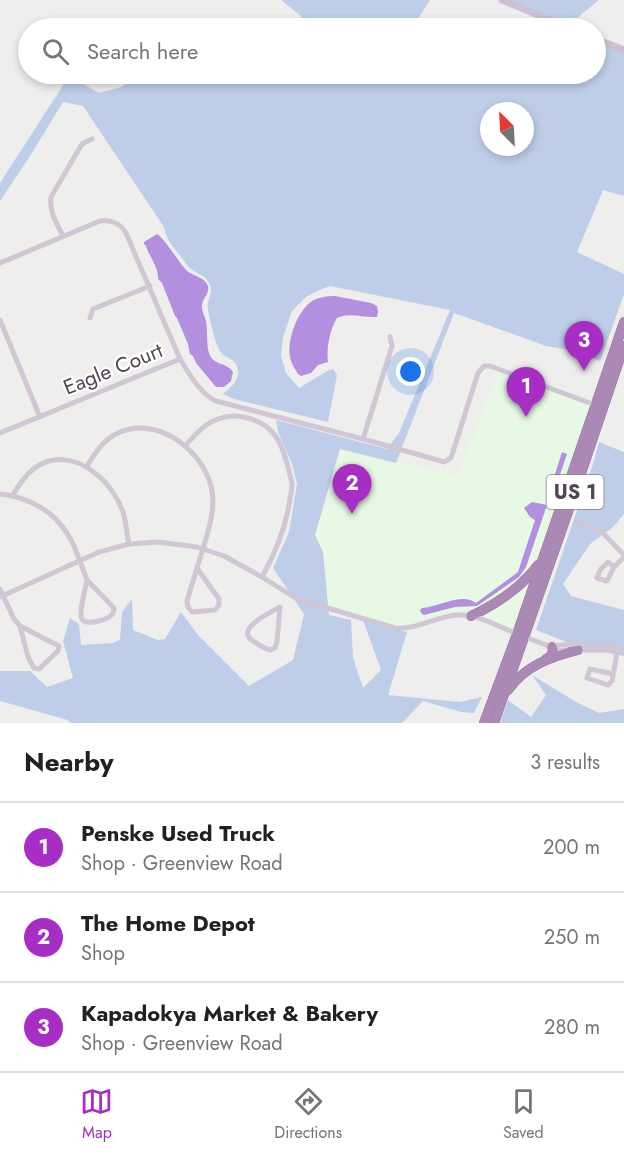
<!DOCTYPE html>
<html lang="en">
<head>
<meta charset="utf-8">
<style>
  body { margin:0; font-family:Jost,sans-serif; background:#f2f2f2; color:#202124 }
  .compass { position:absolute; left:480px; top:102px; width:54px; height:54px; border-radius:50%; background:#fff; box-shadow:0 3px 9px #0003; rotate:336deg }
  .you { position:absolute; left:411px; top:372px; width:21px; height:21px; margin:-15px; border:4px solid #fff; border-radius:50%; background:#1a73e8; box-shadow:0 0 0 9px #1a73e833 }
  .badge { display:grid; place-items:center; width:39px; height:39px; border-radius:50%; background:#a72ec5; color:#fff; font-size:20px; font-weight:700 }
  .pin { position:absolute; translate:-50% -50px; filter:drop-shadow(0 2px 3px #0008) }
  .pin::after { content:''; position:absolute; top:32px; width:21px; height:18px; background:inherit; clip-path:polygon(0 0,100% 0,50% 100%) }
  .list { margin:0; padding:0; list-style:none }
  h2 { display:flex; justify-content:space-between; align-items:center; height:78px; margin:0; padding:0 24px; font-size:26px }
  h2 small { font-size:20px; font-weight:400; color:#757577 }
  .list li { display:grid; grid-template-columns:39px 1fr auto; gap:18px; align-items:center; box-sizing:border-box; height:90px; padding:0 24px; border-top:2px solid #e0e0e0 }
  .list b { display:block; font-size:22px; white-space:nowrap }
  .list p { margin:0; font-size:20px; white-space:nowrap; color:#757577 }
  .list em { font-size:20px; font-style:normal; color:#757577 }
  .icon { flex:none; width:33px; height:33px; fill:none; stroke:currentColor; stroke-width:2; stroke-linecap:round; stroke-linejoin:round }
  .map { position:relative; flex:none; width:624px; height:723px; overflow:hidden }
  .search { position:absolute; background:#fff; box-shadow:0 3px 9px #0003; left:18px; right:18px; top:18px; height:66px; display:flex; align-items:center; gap:15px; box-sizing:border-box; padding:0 21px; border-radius:33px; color:#757577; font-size:22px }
  .sheet { height:348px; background:#fff }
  nav { display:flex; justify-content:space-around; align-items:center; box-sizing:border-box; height:84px; border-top:2px solid #e0e0e0; background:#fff; font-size:16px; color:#757577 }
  nav a { display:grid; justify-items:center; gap:3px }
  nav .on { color:#a72ec5 }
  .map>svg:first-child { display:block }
</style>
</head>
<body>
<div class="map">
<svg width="624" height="723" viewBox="0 0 624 723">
  <rect width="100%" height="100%" fill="#eeeeec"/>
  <path fill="#e7f8e5" d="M499 370 595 405 517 634 465 615 404 628 328 608 323 552 315 535 340 448 458 476Z"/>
  <g fill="#becee8" fill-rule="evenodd">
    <path d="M281 0H430L412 28H294L302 17Z"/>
    <path d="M503 0H599L566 27 569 28H546L550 20Z"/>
    <path d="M596 39 624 51V196L603 190 577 252 624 274V294L600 361 570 350 546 346 454 313 396 463 340 449 315 535 323 552 329 615 351 620 353 658 363 688 381 670 363 620 407 632 388 695 460 702 482 697 474 713 461 712 423 701 402 723H70L68 720 0 701V671H30L47 687 73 678 63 641 70 618 79 624 81 645 112 643 120 640 122 612 132 599 133 630 158 640 165 639 181 612 198 635 249 686 293 660 304 614 273 568 289 532 297 484 292 464 278 432 276 420 387 449 399 433 450 310 330 286 317 291 306 297 292 311 283 337 281 355 286 373 299 388 329 370 333 369 337 375 328 422 234 399 223 394C230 388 238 382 238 372 238 357 224 360 219 349 215 342 209 317 208 309 206 297 217 291 206 279 202 274 195 273 191 269 187 266 185 262 182 258 174 248 166 240 164 227L83 106 63 102 32 153 0 201V183L69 76 99 93 121 87 139 74H596ZM489 111H525V147H489Z"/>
    <path d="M599 442 624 452V514L613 527 590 544 563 584 571 596 624 610V656L582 648 536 630 593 464Z"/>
    <path d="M532 675 576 702 599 713 624 709V723H500L508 700 531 717 546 695Z"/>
  </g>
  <g fill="#b390df">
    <path d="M157 234C164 238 178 261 186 270 192 276 205 277 208 286 210 294 201 300 202 307 202 312 205 316 206 321 208 331 206 343 209 353 213 366 227 362 233 372L231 381 224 387H216L196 363 193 356 190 354 188 344 177 318 175 316 162 283 158 279C159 268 149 256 146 246L144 244V242Z"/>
    <path d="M335 296 371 303 377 306 378 312 377 317C363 318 350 312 337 318 330 329 326 349 328 362L318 365 311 373 301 376 298 374C295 369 291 363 290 357 287 339 297 312 312 301 319 297 328 296 335 296Z"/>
    <path d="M562 452 567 454 553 495 551 496 549 493Z"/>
    <path d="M532 502 547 505 526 567 519 577 477 606 455 607 424 615 421 613 420 610 422 608C439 607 462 592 476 603L518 572 535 520 530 517 524 508Z"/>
  </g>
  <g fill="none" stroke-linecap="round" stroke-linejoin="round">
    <defs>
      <g id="highway">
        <path d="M471 616C496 604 521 588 538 565"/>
        <path d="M546 659 551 656 553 650 552 647"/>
        <path d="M508 690C525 666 550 657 578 650"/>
        <path d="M484 723 517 634 624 322"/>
        <path d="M494 723 569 509 624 346"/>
      </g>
    </defs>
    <use href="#highway" stroke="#9674a1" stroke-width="10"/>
    <g stroke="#d0c6d4" stroke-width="5">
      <path d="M63 236C57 224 49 212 51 197L82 144 92 139"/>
      <path d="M0 263 100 221C112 220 120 223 126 233L180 359C189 373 200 394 216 401L363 439 441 461 444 462 451 458 478 373 484 366H490L595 405"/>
      <path d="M90 318 93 309 150 286"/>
      <path d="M0 320 40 417"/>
      <path d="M0 433 180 359"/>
      <path d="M363 439 392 346 390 337"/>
      <path d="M186 445C195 435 204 424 218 419 236 412 260 418 273 433 282 443 286 458 289 471 290 476 292 481 292 485 292 489 291 494 290 499 286 528 276 552 262 577"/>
      <path d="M87 466C95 453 104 439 118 433 157 415 201 449 211 486 218 510 204 544 197 568"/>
      <path d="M0 494C22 496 47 507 61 525 74 540 80 562 87 580"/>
      <path d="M12 496C17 488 22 480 29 473 49 453 76 457 96 474 108 483 118 498 123 512 126 522 127 534 129 544"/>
      <path d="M576 522 601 531 624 555"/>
      <path d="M614 567 608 562 600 570 597 578 607 581 614 567 624 557"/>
      <path d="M197 568 219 599V605L215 610 192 612 188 607 187 601Z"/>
      <path d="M87 580 114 608C113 610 114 612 113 613 110 620 86 626 82 619 78 613 86 588 87 580Z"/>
      <path d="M0 589 14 619 20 626"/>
      <path d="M0 597 99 552 129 544 158 542 197 547 224 556 262 577 297 599 395 628C417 630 436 616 458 615 477 614 497 626 515 633 530 639 546 645 562 651L566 650"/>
      <path d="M280 607 277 642 275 648 270 650C264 648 259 645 253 641 234 629 271 612 280 607Z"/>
      <path d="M20 626 59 646 58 651 39 669 34 668 28 657Z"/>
      <path d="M554 646C572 643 606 643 624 649"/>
      <path d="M575 650H611L618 647"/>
      <path d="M613 674 590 669 587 678 608 685 612 681 618 647"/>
    </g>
    <g stroke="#cec0d3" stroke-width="7">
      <path d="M502 0 570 28"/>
      <path d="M596 39 624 50"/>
    </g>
    <use href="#highway" stroke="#aa89b5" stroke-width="9"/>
  </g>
  <g text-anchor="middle" stroke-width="4.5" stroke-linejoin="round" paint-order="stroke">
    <rect fill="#fff" stroke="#867e89" stroke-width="1.5" x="546.5" y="475" width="57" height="34" rx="4.5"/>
    <g font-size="20" font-weight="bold" fill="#524656">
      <text x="575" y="499">US 1</text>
    </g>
    <g font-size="21" fill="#524656" stroke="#fff">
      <text transform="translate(113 369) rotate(-22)" y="7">Eagle Court</text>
    </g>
  </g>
</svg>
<svg class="compass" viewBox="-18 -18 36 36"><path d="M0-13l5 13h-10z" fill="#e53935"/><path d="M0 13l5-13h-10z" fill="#757577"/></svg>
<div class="you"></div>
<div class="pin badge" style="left:526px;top:417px">1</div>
<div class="pin badge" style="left:352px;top:514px">2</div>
<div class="pin badge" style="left:584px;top:371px">3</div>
<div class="search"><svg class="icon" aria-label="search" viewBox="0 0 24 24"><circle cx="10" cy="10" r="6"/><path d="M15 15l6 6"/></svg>Search here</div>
</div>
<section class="sheet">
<h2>Nearby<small>3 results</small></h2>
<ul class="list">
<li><span class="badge">1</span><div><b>Penske Used Truck</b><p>Shop · Greenview Road</p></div><em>200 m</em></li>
<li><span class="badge">2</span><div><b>The Home Depot</b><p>Shop</p></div><em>250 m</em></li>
<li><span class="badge">3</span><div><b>Kapadokya Market &amp; Bakery</b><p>Shop · Greenview Road</p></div><em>280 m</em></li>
</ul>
</section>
<nav>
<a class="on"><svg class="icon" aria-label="map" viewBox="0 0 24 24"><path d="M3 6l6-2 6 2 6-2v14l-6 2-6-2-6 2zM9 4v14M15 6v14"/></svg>Map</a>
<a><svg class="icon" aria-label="directions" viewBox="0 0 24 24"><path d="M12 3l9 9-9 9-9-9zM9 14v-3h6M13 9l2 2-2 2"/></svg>Directions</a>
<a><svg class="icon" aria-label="saved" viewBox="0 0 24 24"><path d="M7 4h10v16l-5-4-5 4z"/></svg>Saved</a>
</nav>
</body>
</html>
